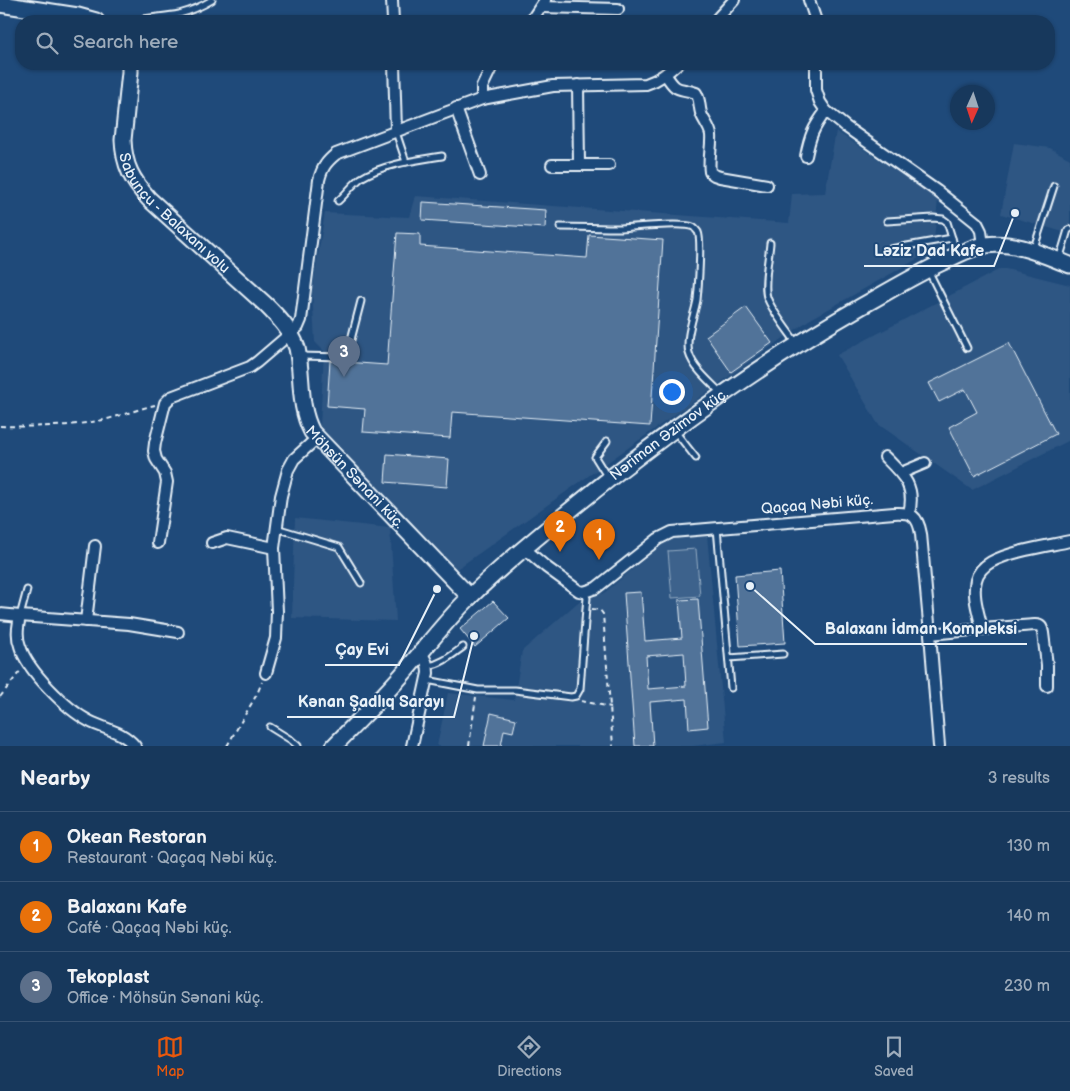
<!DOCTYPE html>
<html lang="en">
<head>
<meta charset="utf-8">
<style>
  body { margin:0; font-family:"Balsamiq Sans",sans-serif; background:#244365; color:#f1f3f6 }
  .compass { position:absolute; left:950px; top:85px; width:45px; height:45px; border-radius:50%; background:#17385c; box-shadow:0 1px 4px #0004; rotate:183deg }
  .you { position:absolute; left:671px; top:391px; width:18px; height:18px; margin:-12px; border:4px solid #fff; border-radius:50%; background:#1a73e8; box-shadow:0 0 0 8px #1a73e833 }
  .badge { display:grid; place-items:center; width:32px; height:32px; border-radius:50%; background:#ea580c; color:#fff; font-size:16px; font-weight:700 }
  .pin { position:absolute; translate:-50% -41px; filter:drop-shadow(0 1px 2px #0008) }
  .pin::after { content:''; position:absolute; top:26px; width:18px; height:15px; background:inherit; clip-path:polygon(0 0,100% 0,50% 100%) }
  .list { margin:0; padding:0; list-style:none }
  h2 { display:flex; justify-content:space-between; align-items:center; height:65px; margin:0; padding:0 20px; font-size:21px }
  h2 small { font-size:16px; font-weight:400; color:#9eacbb }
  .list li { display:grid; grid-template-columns:32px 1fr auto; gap:15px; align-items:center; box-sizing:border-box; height:70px; padding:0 20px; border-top:1px solid #365272 }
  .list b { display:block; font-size:19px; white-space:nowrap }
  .list p { margin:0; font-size:16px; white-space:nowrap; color:#9eacbb }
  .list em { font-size:16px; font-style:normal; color:#9eacbb }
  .icon { flex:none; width:28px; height:28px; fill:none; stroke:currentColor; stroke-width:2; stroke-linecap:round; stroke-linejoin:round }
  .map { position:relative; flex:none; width:1070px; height:746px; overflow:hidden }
  .search { position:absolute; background:#17385c; box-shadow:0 1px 4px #0004; left:15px; right:15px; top:15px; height:55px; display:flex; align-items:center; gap:12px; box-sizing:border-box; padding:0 18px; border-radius:20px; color:#9eacbb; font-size:19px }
  .sheet { height:275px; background:#17385c }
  nav { display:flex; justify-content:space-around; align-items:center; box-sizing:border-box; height:70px; border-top:1px solid #365272; background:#17385c; font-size:14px; color:#9eacbb }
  nav a { display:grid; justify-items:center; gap:2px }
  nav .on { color:#ea580c }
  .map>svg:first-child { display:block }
</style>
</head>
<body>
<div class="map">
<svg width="1070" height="746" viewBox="0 0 1070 746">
  <rect width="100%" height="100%" fill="#1f4a7a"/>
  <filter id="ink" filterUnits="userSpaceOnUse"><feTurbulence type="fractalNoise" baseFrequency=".02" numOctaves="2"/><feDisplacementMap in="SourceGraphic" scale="10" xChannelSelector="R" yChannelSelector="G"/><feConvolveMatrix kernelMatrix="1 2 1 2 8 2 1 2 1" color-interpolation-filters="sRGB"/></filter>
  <g filter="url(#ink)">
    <g fill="#2e5683">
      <path d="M836 131 938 199 933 250 809 320 454 571 320 426 324 351 315 342 312 291 325 213 409 217 415 196 789 223 792 194 825 193Z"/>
      <path d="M1014 143 1050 148 1070 159V234L1001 214Z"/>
      <path d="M1000 269H1006L1070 285V440L972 490 878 424 837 355Z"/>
      <path d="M295 518 390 528 396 621 292 618Z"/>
      <path d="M707 535 726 742 693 746H437L448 693 514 700 522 651 577 603 587 598 604 593 670 538Z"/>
    </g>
    <path fill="#3c628c" stroke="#92aac2" d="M696 549 700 596 672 598 668 551Z"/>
    <g fill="#517399" stroke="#e8f1f8" fill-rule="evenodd">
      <path d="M423 202 546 210 545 228 422 220Z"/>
      <path d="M397 233 420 234V246L587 258 589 235 663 240 650 426 452 412 450 438 363 432 365 409 327 406 330 361 387 365Z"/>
      <path d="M746 307 772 343 731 372 706 336Z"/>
      <path d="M1009 343 1056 434 974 476 949 427 977 412 965 389 939 402 929 383Z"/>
      <path d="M387 454 449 459 447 487 385 482Z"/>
      <path d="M780 571 785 643 740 646 735 575Z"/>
      <path d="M641 592 645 641 682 638 679 600 698 599 708 727 689 729 687 699 650 702 653 746H635L624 593ZM684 653 686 686 648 689 646 656Z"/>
      <path d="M493 601 509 618 475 647 460 629Z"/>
      <path d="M491 713 516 719 513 732 504 730 501 746H484Z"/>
    </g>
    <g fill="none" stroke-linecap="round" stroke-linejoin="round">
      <defs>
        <g id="lane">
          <path d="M135 21C150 17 165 17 179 14 191 11 202 6 212 0"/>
          <path d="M396 132 406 162"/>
          <path d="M338 201C346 194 353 184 361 178 383 164 417 160 442 156"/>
          <path d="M887 221 933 218 943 219 947 222 957 254"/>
          <path d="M560 227C580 227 601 228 621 228 634 227 685 222 693 227 694 227 698 232 698 232 702 240 698 290 697 300 694 316 685 338 689 353 693 368 711 383 722 394"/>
          <path d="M770 243C769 257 763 284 767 297 771 310 789 332 797 344"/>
          <path d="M890 249 952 238"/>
          <path d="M1033 251 1054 186"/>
          <path d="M1059 260 1068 230 1070 229"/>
          <path d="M929 272 967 348"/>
          <path d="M299 356 344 357 347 355 361 301"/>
          <path d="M674 430 696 458"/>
          <path d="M607 441 595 457 608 478"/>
          <path d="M276 528 339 547 361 583"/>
          <path d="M717 528 731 688"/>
          <path d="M20 616 27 590"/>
          <path d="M729 658 783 654"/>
          <path d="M428 666C442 664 452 655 463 647"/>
          <path d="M427 680 478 690H515L571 697 576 696 580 689 586 608 587 598 584 592"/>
          <path d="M270 727 291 740 298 746"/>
        </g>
        <g id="street">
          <path d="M392 0 393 21"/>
          <path d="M809 0 816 21"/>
          <path d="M541 7 618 9"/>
          <path d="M531 21 545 0"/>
          <path d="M715 21 734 0"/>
          <path d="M394 64 396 131"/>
          <path d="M816 64V90L820 102 826 111 846 127 937 191 977 223 981 231 983 245"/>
          <path d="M666 75C677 93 678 87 696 93 700 99 699 106 701 113 703 120 710 127 711 135 712 147 708 159 710 172L714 175 720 177 767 185"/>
          <path d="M578 85 579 164"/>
          <path d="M482 99V87L493 64"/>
          <path d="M456 108 480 175"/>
          <path d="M806 156C810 136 813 128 826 111"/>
          <path d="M552 165H609"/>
          <path d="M885 457C903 475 916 486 909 513"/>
          <path d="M901 473 925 463"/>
          <path d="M158 543 167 482 165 473 156 459 154 451 155 443 165 403 171 397 250 367 257 362 298 327 301 320 319 180C322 168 326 162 336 154L482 99 553 86 646 84C659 80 667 73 677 64"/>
          <path d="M212 543 227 538 274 548"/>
          <path d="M524 548 546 567 579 591 584 592 596 588 658 539 672 532 894 513C912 512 918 516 921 534L930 634 939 746"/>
          <path d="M0 614 20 616C18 626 16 636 20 646 27 670 66 709 89 721 106 730 121 730 135 746"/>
          <path d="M20 616 129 624 178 632"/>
          <path d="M86 621 95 546"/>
          <path d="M982 629 1035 625C1041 625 1042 627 1043 633L1047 665V686"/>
          <path d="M930 634 982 629C979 614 972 596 976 580 978 572 984 566 991 562 1011 551 1047 546 1070 541"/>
          <path d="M266 673 276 638 277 611 274 548 281 496 288 470 294 459 317 438"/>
          <path d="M412 746 428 673C428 664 426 660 421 653"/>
        </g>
        <g id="secondary">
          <path d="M0 4 78 16 96 21"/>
          <path id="s1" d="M130 64V72L123 140C124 166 132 180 149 199L265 304C278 317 291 330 297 348 303 377 298 405 312 432L470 597"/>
          <path id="s2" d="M334 746C356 723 380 700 401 676 424 650 445 621 471 596 501 566 535 539 568 512 661 436 758 365 862 306 889 291 915 275 943 262 957 255 971 247 986 245 1015 241 1043 255 1070 265"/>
        </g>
      </defs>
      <use href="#lane" stroke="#e8f1f8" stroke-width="9"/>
      <use href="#street" stroke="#e8f1f8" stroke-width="14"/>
      <use href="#secondary" stroke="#e8f1f8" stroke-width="19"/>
      <g stroke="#e8f1f8" stroke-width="2" stroke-dasharray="5 4" stroke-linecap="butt">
        <path d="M0 426C35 427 69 427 103 420 121 416 138 409 155 405"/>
        <path d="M592 609 600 610 603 614 613 746"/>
        <path d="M0 697 21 670"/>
        <path d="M581 701 611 707"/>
        <path d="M227 746 257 694 262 682"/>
        <path d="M469 746 476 697"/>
      </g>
      <use href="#lane" stroke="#1f4a7a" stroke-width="5"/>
      <use href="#street" stroke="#1f4a7a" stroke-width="10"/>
      <use href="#secondary" stroke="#1f4a7a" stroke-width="15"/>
    </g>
  </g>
  <g text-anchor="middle" stroke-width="4" stroke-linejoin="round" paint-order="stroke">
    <g font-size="15" fill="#e8f1f8" stroke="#1f4a7a">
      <text dy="5" stroke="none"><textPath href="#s1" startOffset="169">Sabunçu - Balaxanı yolu</textPath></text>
      <text dy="5" stroke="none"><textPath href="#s2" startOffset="459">Nəriman Əzimov küç.</textPath></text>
      <text dy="5" stroke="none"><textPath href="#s1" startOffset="502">Möhsün Sənani küç.</textPath></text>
      <text transform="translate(817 504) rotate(-5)" y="5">Qaçaq Nəbi küç.</text>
    </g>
  </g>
  <path fill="none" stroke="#e8f1f8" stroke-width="2" d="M1015 213L994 266H864M750 586L815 644H1027M437 589L399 665H325M474 636L454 717H287"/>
  <g fill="#e8f1f8" stroke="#1f4a7a" stroke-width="2">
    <circle cx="1015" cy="213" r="5"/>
    <circle cx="750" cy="586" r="5"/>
    <circle cx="437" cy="589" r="5"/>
    <circle cx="474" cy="636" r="5"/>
  </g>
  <g font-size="16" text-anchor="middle" font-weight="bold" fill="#e8f1f8" stroke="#1f4a7a" stroke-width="4" stroke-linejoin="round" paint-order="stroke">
    <text x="929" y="256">Ləziz Dad Kafe</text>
    <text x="921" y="634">Balaxanı İdman Kompleksi</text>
    <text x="362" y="655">Çay Evi</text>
    <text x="371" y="707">Kənan Şadlıq Sarayı</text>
  </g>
</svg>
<svg class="compass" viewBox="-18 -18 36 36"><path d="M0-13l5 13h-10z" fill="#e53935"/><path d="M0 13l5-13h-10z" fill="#9eacbb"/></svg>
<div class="you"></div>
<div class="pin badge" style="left:599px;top:560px;background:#e8710a">1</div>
<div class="pin badge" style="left:560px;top:552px;background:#e8710a">2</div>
<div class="pin badge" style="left:344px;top:377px;background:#5c6f8a">3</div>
<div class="search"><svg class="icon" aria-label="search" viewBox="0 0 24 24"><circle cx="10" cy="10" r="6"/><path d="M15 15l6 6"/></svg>Search here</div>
</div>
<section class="sheet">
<h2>Nearby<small>3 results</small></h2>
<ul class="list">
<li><span class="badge" style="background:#e8710a">1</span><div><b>Okean Restoran</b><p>Restaurant · Qaçaq Nəbi küç.</p></div><em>130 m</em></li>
<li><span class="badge" style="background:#e8710a">2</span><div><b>Balaxanı Kafe</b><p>Café · Qaçaq Nəbi küç.</p></div><em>140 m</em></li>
<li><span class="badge" style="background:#5c6f8a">3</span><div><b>Tekoplast</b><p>Office · Möhsün Sənani küç.</p></div><em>230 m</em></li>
</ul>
</section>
<nav>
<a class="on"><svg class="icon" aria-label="map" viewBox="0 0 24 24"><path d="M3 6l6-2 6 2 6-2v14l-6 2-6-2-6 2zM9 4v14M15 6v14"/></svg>Map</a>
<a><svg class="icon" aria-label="directions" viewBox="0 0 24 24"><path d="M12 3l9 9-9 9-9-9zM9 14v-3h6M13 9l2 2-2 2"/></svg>Directions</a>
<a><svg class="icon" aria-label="saved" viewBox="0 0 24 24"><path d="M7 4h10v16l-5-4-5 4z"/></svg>Saved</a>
</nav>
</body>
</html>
